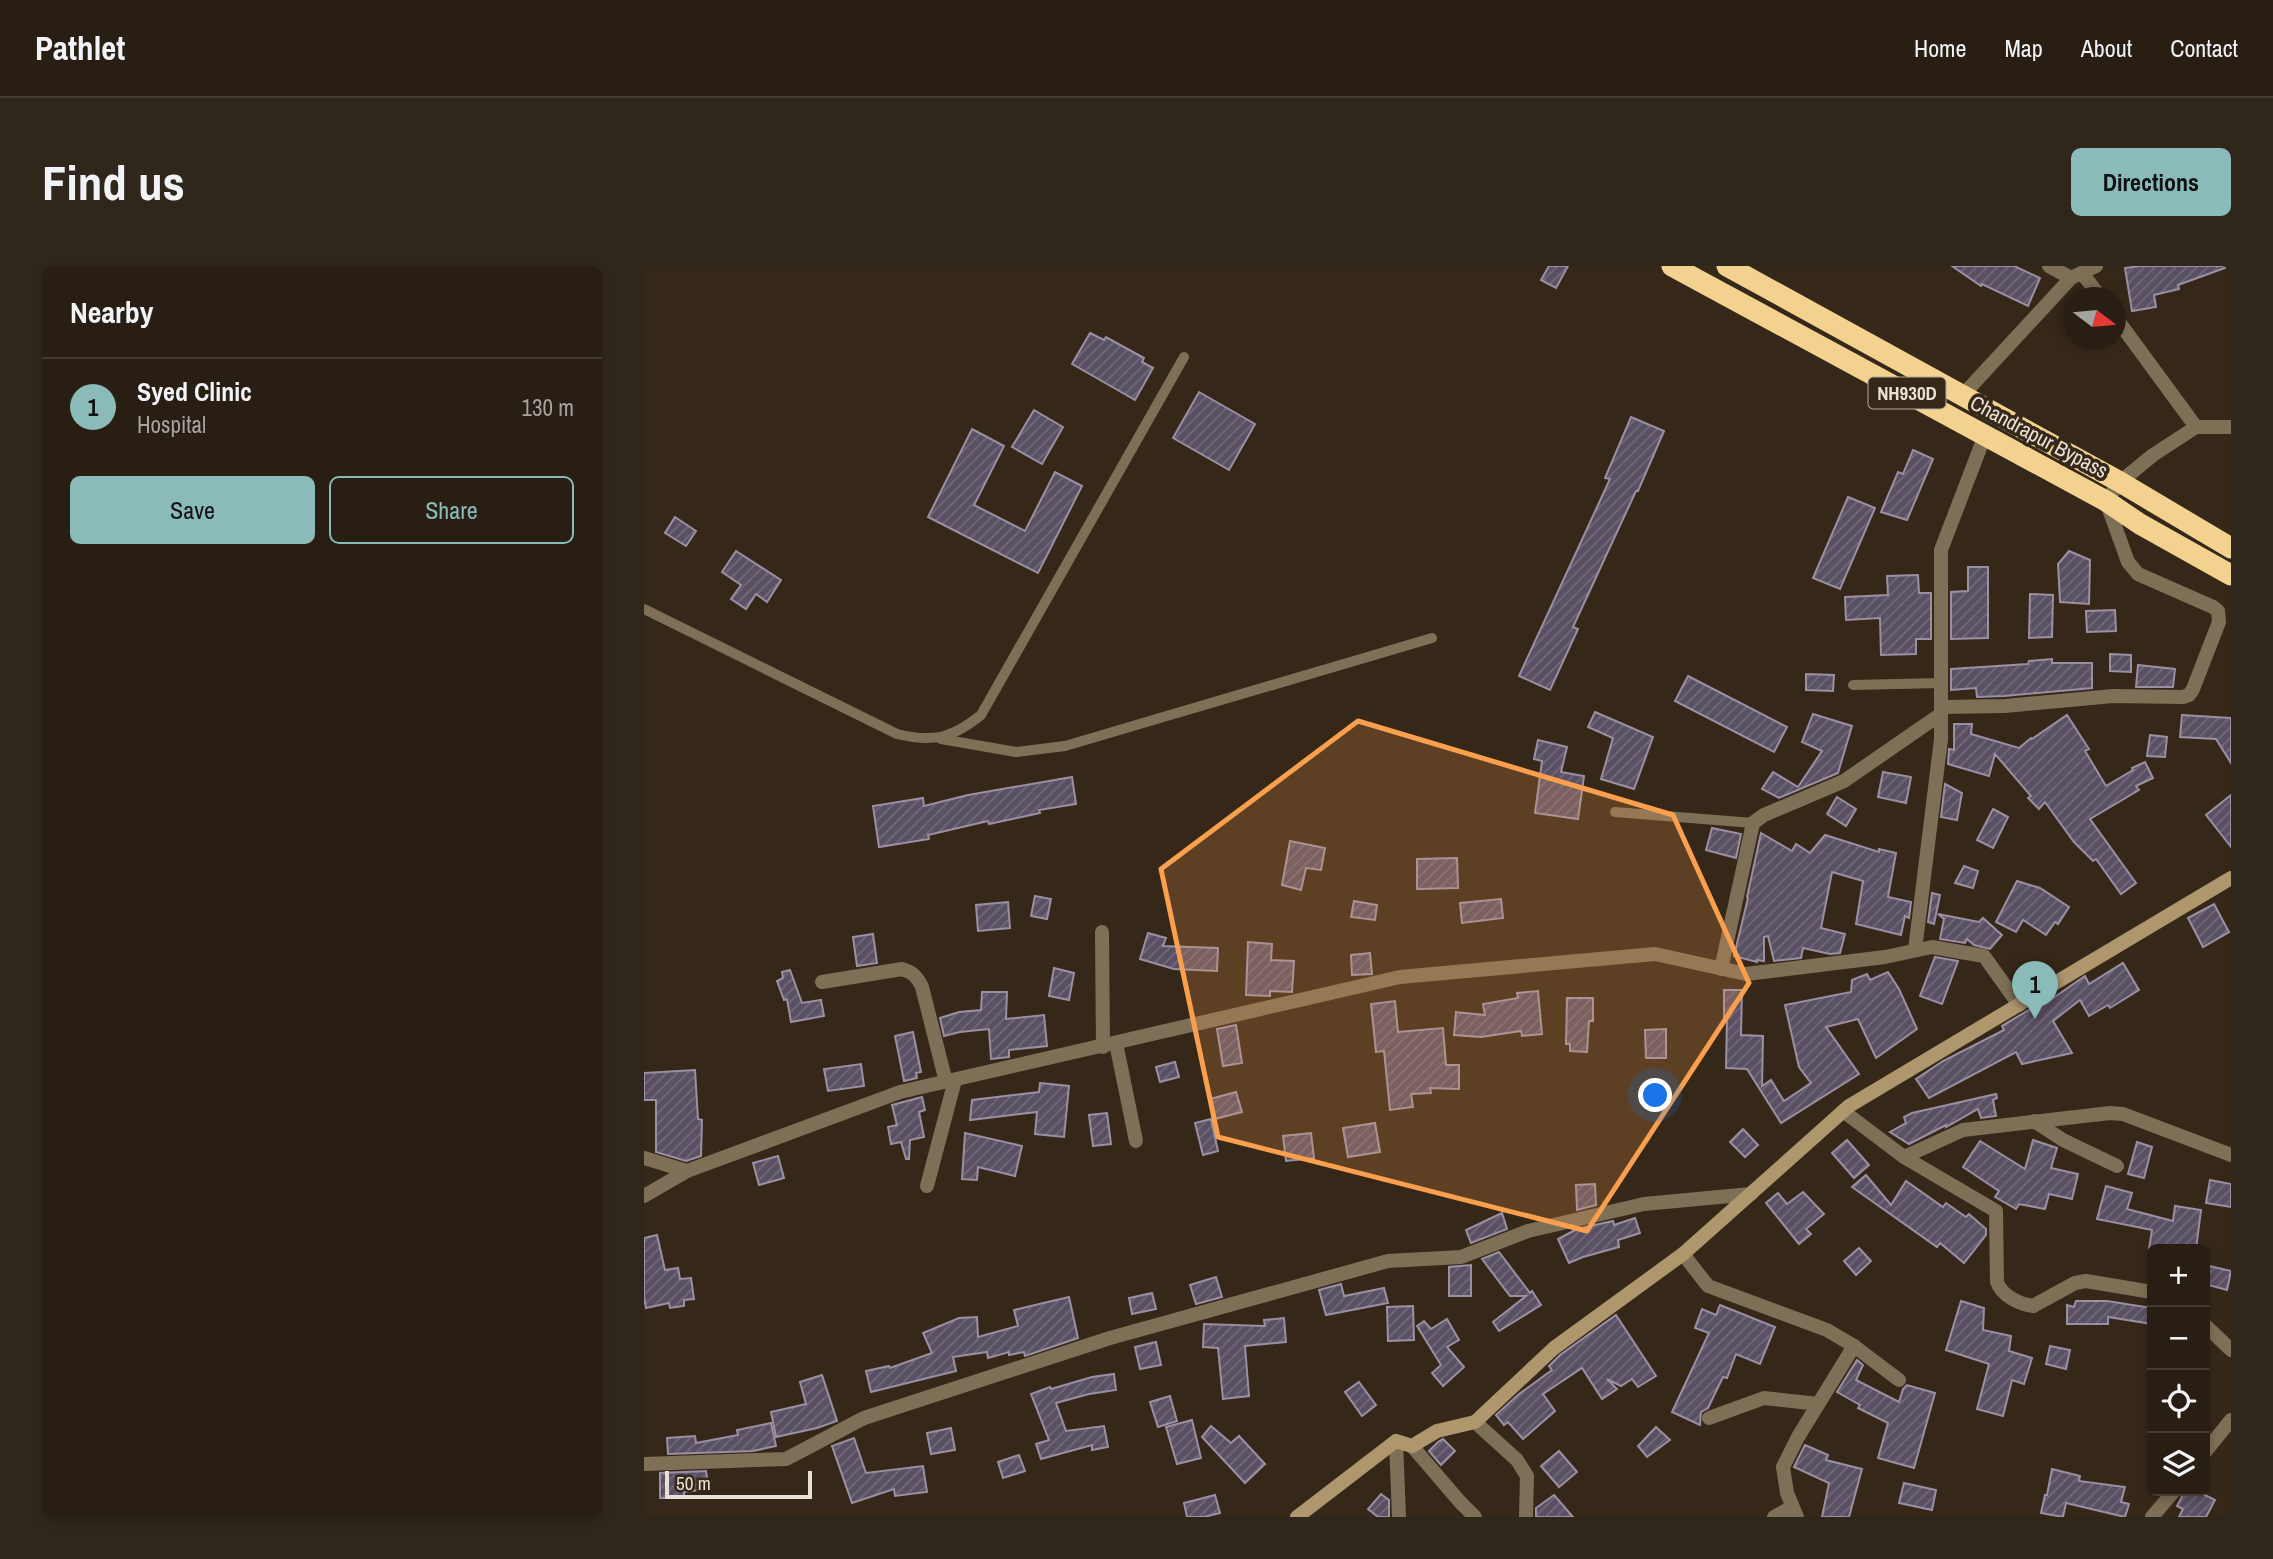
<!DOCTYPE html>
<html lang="en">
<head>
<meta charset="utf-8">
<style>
  body { margin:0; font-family:"Archivo Narrow",sans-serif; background:#30271c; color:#f1f3f6 }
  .controls { position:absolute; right:21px; bottom:21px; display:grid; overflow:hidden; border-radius:10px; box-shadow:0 4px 10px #0003 }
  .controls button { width:63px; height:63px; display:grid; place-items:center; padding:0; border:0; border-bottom:2px solid #443c33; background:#281e13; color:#f1f3f6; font:35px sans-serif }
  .compass { position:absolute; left:1419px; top:21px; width:63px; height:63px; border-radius:50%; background:#281e13; box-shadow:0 4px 10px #0003; rotate:106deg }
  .scale { position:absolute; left:21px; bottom:18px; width:147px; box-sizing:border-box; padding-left:7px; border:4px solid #e8dfd5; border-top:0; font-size:19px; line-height:24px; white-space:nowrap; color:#e8dfd5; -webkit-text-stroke:5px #362819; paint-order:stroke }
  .you { position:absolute; left:1012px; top:830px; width:24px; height:24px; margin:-18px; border:5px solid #fff; border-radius:50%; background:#1a73e8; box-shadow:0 0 0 10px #1a73e833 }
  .badge { display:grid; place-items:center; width:46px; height:46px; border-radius:50%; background:#8bbbb9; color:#111; font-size:23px; font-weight:700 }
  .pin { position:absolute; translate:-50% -58px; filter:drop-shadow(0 2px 4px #0008) }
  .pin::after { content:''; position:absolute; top:37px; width:24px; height:21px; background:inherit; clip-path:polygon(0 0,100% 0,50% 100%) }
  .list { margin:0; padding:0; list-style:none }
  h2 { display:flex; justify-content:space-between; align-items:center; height:91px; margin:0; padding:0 28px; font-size:30px }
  h2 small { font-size:23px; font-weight:400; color:#a5a2a0 }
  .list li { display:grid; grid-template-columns:46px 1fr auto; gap:21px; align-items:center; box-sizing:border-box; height:98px; padding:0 28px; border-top:2px solid #443c33 }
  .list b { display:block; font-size:26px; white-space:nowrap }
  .list p { margin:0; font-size:23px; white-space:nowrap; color:#a5a2a0 }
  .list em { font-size:23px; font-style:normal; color:#a5a2a0 }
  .actions { display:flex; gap:14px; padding:21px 28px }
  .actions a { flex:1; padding:16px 0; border:2px solid #8bbbb9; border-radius:10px; text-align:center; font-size:24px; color:#8bbbb9 }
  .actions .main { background:#8bbbb9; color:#111 }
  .icon { flex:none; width:38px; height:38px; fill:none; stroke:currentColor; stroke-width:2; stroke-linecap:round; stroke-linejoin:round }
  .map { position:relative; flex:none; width:1587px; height:1251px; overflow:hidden; border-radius:10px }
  header { display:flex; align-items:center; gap:42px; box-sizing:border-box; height:98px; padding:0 35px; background:#281e13; border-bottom:2px solid #443c33 }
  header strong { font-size:33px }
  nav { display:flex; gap:38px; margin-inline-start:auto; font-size:24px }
  .intro { display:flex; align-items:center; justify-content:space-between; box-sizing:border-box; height:168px; padding:0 42px }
  h1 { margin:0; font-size:49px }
  .button { padding:18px 32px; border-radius:10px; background:#8bbbb9; color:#111; font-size:24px; font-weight:700 }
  main { display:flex; gap:42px; padding:0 42px }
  aside { flex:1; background:#281e13; border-radius:10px; box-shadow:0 4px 10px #0003 }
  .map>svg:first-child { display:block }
</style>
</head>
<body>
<header>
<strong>Pathlet</strong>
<nav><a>Home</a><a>Map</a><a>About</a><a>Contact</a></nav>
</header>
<div class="intro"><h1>Find us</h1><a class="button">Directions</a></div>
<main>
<aside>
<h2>Nearby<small></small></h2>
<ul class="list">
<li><span class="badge">1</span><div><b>Syed Clinic</b><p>Hospital</p></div><em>130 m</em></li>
</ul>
<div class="actions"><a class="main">Save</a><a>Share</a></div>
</aside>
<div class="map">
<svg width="1587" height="1251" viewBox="0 0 1587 1251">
  <defs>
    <pattern id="building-hatch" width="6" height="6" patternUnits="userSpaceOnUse" patternTransform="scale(1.75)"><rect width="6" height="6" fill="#5a5063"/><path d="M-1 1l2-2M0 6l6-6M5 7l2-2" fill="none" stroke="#726978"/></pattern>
  </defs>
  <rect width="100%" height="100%" fill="#362819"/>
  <g fill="url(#building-hatch)" stroke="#9b8fa4" stroke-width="2">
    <path d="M905 0H924L912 22 897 14Z"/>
    <path d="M1308 0H1370L1396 12 1384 40 1338 18 1337 20Z"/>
    <path d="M1496 0H1580L1581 2 1534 19 1535 23 1510 29 1512 41 1488 45 1481 2Z"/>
    <path d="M446 67 460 74 462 71 500 92 498 96 509 102 491 134 428 98Z"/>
    <path d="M555 126 611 158 585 204 529 172Z"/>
    <path d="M390 144 419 161 398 198 368 181Z"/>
    <path d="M987 151 1020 165 994 225H992L929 361 934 363 906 424 875 410 966 213 961 212Z"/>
    <path d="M328 163 360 180 330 239 381 265 411 206 438 220 394 307 284 251Z"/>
    <path d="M1269 184 1289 193 1263 254 1237 246 1254 206 1259 208Z"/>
    <path d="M1204 231 1231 242 1196 323 1169 312Z"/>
    <path d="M31 251 52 265 42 280 21 267Z"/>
    <path d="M92 285 137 314 123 336 112 328 102 343 87 333 97 319 78 306Z"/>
    <path d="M1425 285 1446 294 1445 338 1416 336 1414 298Z"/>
    <path d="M1324 301H1344V372L1307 373V326L1324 325Z"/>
    <path d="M1274 309 1275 327H1287V373H1272V388L1237 389 1236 352 1202 354 1201 331 1244 329 1243 310Z"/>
    <path d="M1386 328 1409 329 1408 371 1385 372Z"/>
    <path d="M1471 344 1472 365 1443 366 1442 345Z"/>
    <path d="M1466 388 1487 389V406L1466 405Z"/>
    <path d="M1408 393V397H1448V422L1360 430 1333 431 1332 422 1307 424V403L1384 398 1385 395Z"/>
    <path d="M1494 399 1531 403 1529 421H1492Z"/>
    <path d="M1162 408 1190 409 1189 425 1162 424Z"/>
    <path d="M1044 410 1143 461 1130 486 1031 435Z"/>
    <path d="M951 446 1009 471 990 523 957 513 969 472 944 461Z"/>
    <path d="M1169 448 1208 460 1194 507 1135 532 1118 523 1129 506 1154 521 1178 485 1158 476Z"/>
    <path d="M1423 449 1445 483 1441 485 1462 520 1489 504 1488 502 1501 496 1509 512 1492 520 1495 524 1446 553 1492 617 1477 628 1452 593 1449 595 1430 576 1401 536 1395 543 1384 532 1387 530 1351 488 1345 510 1304 498 1305 483 1310 484V458H1328L1327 468 1375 482 1387 472 1388 473Z"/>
    <path d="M1538 449 1587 452V497L1572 473 1536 471Z"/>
    <path d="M1506 469 1523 471 1521 491 1503 490Z"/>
    <path d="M894 474 923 481 917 506 940 510 934 553 891 547 898 495 890 493Z"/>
    <path d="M1239 506 1267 511 1262 537 1234 531Z"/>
    <path d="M428 511 432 538 395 544 396 547 345 558 344 555 284 569 285 573 235 581 229 540 279 532 280 540 324 529Z"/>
    <path d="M1301 518 1318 527 1313 554 1297 551Z"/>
    <path d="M1587 529V581L1562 549Z"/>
    <path d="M1193 531 1212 543 1202 560 1183 548Z"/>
    <path d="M1349 543 1364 551 1349 582 1333 574Z"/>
    <path d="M1068 562 1097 568 1092 592 1062 584Z"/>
    <path d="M1117 567 1148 585 1152 578 1166 587 1181 569 1235 586V583L1252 587 1244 631 1267 636 1265 652 1261 650 1257 669 1212 658 1219 615 1188 606 1177 662 1201 668 1196 687 1186 688 1159 682 1157 692 1130 695 1124 670 1120 671V695L1113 694V696L1090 690 1104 632 1103 631Z"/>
    <path d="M646 575 681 582 677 604 662 602 657 624 638 619Z"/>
    <path d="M813 592 814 622 773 623V593Z"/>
    <path d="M1320 600 1334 605 1329 622 1311 617Z"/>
    <path d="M1373 615 1396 622 1425 641 1414 658 1411 656 1402 669 1379 654 1372 666 1352 656Z"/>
    <path d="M1288 627 1296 629 1290 658 1284 656Z"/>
    <path d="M391 630 407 633 403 653 387 650Z"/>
    <path d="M857 633 859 652 818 657 816 637Z"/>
    <path d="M710 635 733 639 731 654 707 651Z"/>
    <path d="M364 636 366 662 334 665 332 639Z"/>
    <path d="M1570 638 1585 666 1559 681 1544 652Z"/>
    <path d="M1294 648 1335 656 1339 652 1358 669 1346 683 1330 679 1323 673 1321 677 1296 673 1300 653Z"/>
    <path d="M504 667 522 672 519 680 574 682 573 705 530 703 496 693Z"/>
    <path d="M229 668 233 697 213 700 209 671Z"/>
    <path d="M604 676 628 678 627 694 650 695 648 726 626 725V730L602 729Z"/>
    <path d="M726 687 728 708 708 709 707 689Z"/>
    <path d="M1291 691 1314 695 1298 738 1276 730Z"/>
    <path d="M1479 697 1495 724 1466 742 1464 739 1445 750 1436 734 1409 755 1428 787 1378 798 1372 786 1285 832 1272 813 1299 795 1360 764 1358 760 1398 736 1399 739 1441 710 1445 718Z"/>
    <path d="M410 702 430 707 425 734 405 730Z"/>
    <path d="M146 704 158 737 177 734 180 750 147 756 143 733 140 734 133 715 139 712 138 706Z"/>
    <path d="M1244 706 1255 723 1273 763 1232 792 1214 753 1182 761 1215 808 1137 857 1103 803 1082 802 1083 752H1080V724H1098L1097 769 1119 770 1118 820 1127 814 1140 835 1167 817 1155 801 1141 739 1207 726 1208 714 1223 708 1226 714Z"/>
    <path d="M894 725 898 768 878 770 877 765 837 771 810 769 812 746 841 749 839 738 874 732 873 727Z"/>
    <path d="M338 726H363L362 753 400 749 403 780 365 784V791L347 793 345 763 316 766 300 770 296 752 315 746 337 744Z"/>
    <path d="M923 732H949V755H945L943 786 926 785V778H922Z"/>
    <path d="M751 735 754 766 799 762 802 799H815V823L786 822 787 827 767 828 769 841 746 844 740 785 732 786 727 738Z"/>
    <path d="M592 759 598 797 579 800 573 763Z"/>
    <path d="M1022 763V792H1002L1001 764Z"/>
    <path d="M269 766 277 806 272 807 273 812 260 815 251 770Z"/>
    <path d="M531 796 535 811 516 816 512 801Z"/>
    <path d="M217 798 220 820 184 825 180 803Z"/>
    <path d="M51 804 54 853 58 854 57 890 42 895 12 886V834H0V807Z"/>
    <path d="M396 817 425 820 420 871 391 868 393 846 326 854 328 834 395 826Z"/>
    <path d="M592 826 598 846 571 853 566 833Z"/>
    <path d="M1352 828 1353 832 1349 834 1352 850 1337 852 1334 843 1302 861V859L1265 878 1246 866 1262 857 1260 851 1268 847Z"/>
    <path d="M278 831 281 844 275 846 280 871 266 874 265 893H262L257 876 247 878 244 861 253 859 248 839Z"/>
    <path d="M463 847 467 878 449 880 445 849Z"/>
    <path d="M567 853 574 885 559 889 551 857Z"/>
    <path d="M731 857 736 886 704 891 699 862Z"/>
    <path d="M1099 863 1114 879 1101 891 1086 876Z"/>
    <path d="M321 867 378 880 371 910 334 901 333 914 318 913Z"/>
    <path d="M667 867 670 892 642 895 639 870Z"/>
    <path d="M1203 874 1225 899 1210 912 1188 887Z"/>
    <path d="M1389 874 1413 882 1407 902 1434 908 1428 933 1405 928 1401 943 1375 938 1372 943 1351 931 1355 925 1319 901 1336 875 1381 903Z"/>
    <path d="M1493 876 1508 881 1500 912 1484 908Z"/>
    <path d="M134 890 140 912 115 919 109 897Z"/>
    <path d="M1222 909 1247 939 1262 915 1299 941 1302 937 1322 951 1325 948 1342 963V969L1320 997 1296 977 1293 981 1208 921Z"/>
    <path d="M1566 914 1587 918V941L1562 937Z"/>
    <path d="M951 918 952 939 933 944 932 919Z"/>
    <path d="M1462 920 1488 927 1483 943 1529 955 1531 940 1557 944 1552 983H1505L1508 964 1453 953Z"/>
    <path d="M1159 926 1180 948 1162 963 1167 968 1155 978 1122 937 1134 927 1143 938Z"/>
    <path d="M858 947 863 963 827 977 822 964Z"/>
    <path d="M991 952 996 967 974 974 975 981 939 991 925 997 914 973 933 963 969 955 970 959Z"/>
    <path d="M13 969 21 1004 34 1002 36 1013 47 1012 50 1033 40 1034V1040L26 1042 25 1037 2 1042 0 1031V972Z"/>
    <path d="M1215 982 1227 995 1212 1009 1200 995Z"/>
    <path d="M855 986 886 1027 888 1025 897 1039 855 1065 849 1056 882 1030H866L838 993Z"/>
    <path d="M827 999V1030H805V1001Z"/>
    <path d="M1561 999 1587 1005 1583 1024 1561 1018Z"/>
    <path d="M572 1011 578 1031 552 1038 546 1019Z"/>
    <path d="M697 1018 700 1030 740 1022 744 1037 682 1049 675 1024Z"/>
    <path d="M508 1027 512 1043 488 1048 485 1032Z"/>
    <path d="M425 1031 434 1072 381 1090 380 1086 365 1089V1086L344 1092 343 1086 309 1091 312 1105 227 1126 222 1105 245 1100 246 1102 288 1087 279 1067 315 1052 333 1051 334 1071 374 1060 370 1044Z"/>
    <path d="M1317 1035 1340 1042 1339 1064 1367 1070 1365 1085 1388 1092 1380 1118 1368 1114 1359 1150 1333 1143 1345 1098 1302 1084Z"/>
    <path d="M1432 1035H1463L1508 1042V1058L1464 1051V1058H1423V1039L1430 1041Z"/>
    <path d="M1076 1039 1131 1061 1116 1098 1092 1088 1083 1112 1079 1111 1064 1142 1057 1146 1056 1159 1028 1146 1065 1067 1051 1062 1058 1043 1072 1049Z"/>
    <path d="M769 1040 770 1074 744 1075 743 1041Z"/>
    <path d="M972 1049 1012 1110 994 1121 988 1113 977 1120 963 1113 973 1123 958 1133 938 1102 899 1128 911 1145 879 1173 864 1156 860 1159 852 1149 875 1128 908 1104 905 1100 916 1089Z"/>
    <path d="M640 1052 642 1076 601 1080 605 1130 579 1133 574 1082 559 1081 560 1058 621 1060 620 1054Z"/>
    <path d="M803 1053 815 1074 803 1081 820 1101 799 1120 788 1107 797 1099 773 1060 780 1055 787 1063Z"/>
    <path d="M512 1076 517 1099 496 1103 491 1081Z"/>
    <path d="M1406 1080 1426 1084 1422 1103 1402 1098Z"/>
    <path d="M1213 1094 1219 1099 1212 1114 1255 1136 1259 1123 1263 1119 1291 1127 1270 1202 1234 1192 1244 1157 1214 1142 1216 1139 1193 1126Z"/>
    <path d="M470 1108 472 1124 445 1128 412 1137 422 1165 460 1160 464 1181 448 1184V1179L397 1193 392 1178 405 1174 387 1128 406 1121 407 1123 448 1111Z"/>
    <path d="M178 1109 193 1155 173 1162 132 1171 127 1146 162 1138 156 1116Z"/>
    <path d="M715 1116 732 1139 718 1150 701 1126Z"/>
    <path d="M526 1130 533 1155 514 1161 506 1136Z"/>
    <path d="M548 1154 557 1192 533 1198 522 1161Z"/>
    <path d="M127 1157 132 1180 109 1185 24 1188 23 1172 51 1170 52 1177 94 1169 93 1164Z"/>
    <path d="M567 1160 587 1177 595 1170 621 1198 601 1217 558 1171Z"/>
    <path d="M1012 1161 1026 1174 1003 1191 994 1180Z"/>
    <path d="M307 1162 311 1184 287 1188 283 1167Z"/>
    <path d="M210 1172 222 1207 279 1200 283 1226 251 1230 250 1223 208 1237 188 1180Z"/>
    <path d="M799 1173 811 1185 797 1199 785 1185 794 1176Z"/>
    <path d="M1161 1179 1184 1189 1182 1194 1218 1203 1205 1251H1178L1185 1217 1150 1201Z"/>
    <path d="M915 1185 933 1206 915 1221 897 1200Z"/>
    <path d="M375 1189 381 1205 359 1212 354 1196Z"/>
    <path d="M1408 1203 1436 1210 1435 1215 1481 1221 1477 1236 1485 1238 1481 1251 1422 1237 1419 1251 1397 1247 1401 1229H1403Z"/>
    <path d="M62 1205 65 1223 40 1226V1232H16V1207Z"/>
    <path d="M1260 1217 1292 1224 1288 1244 1255 1237Z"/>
    <path d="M1541 1225H1553L1571 1234 1562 1251H1535L1539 1243 1533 1240Z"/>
    <path d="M737 1228 745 1234V1251H734L724 1243Z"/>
    <path d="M571 1229 576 1247 560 1251H543L540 1237Z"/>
    <path d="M910 1229 929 1251H892V1242Z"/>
  </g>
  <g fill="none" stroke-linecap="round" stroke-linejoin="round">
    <g stroke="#7e7056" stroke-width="10">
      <path d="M0 343 253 468C290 477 308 472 337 449L540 91"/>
      <path d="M1209 419 1297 417"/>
      <path d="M297 473 372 486 421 480 788 372"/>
      <path d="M971 546 1109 557"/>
    </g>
    <g stroke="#7e7056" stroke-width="14">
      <path d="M1405 0 1427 12"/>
      <path d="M1438 7 1457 32"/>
      <path d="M1472 52 1552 161"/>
      <path d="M1318 130 1427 12 1452 0"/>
      <path d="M1297 441 1361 440 1469 430 1539 431 1545 429 1549 423 1575 356 1574 345 1569 341 1494 308 1484 296 1462 235 1476 216 1509 189 1552 161H1587"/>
      <path d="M458 666 459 781"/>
      <path d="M1271 684 1297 473V284L1341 169"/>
      <path d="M1077 703 1109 557 1120 549 1200 515 1297 448"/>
      <path d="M178 716 258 703C268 706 273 710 278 721L302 816"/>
      <path d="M472 777 492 875"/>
      <path d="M1199 845 1260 891 1352 945 1353 1016C1358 1030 1375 1038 1389 1040L1431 1017 1442 1015 1508 1026"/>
      <path d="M1390 855 1419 874 1473 900"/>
      <path d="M1260 891 1319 864 1466 847 1479 848 1587 889"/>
      <path d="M0 892 43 905 256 826 756 711 1011 688 1102 708 1241 691 1288 681 1340 690 1375 739"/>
      <path d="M283 920 311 814"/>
      <path d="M0 930 43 905"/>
      <path d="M1039 988 1064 1020 1183 1064 1210 1080 1255 1114"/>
      <path d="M1561 1059 1587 1084"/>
      <path d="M1065 1152 1120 1132 1174 1138"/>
      <path d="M831 1156 873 1194 883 1210 882 1251"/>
      <path d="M752 1175 755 1251"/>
      <path d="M768 1180 816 1236 831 1251"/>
      <path d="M1561 1186 1587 1154"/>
      <path d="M0 1198 142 1193 220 1152 466 1072 744 995 817 991 884 965 1000 938 1107 928"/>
      <path d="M1130 1251 1148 1241"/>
      <path d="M1153 1251 1143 1227 1139 1201 1154 1171 1210 1080"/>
      <path d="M1508 1251 1530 1225"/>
    </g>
    <path stroke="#ae976d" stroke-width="14" d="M653 1251 752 1175 768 1180 793 1165 831 1156 910 1082 1039 988 1205 840 1587 612"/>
    <g stroke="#f3d18e" stroke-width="21">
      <path d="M1028 0 1462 235 1496 258 1587 309"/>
      <path d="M1083 0 1476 216 1587 282"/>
    </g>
  </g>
  <path fill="#fa9f4e" fill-opacity="0.2" stroke="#fa9f4e" stroke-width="5" stroke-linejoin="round" d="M714 455 1029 549 1105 717 943 965 574 871 517 603Z"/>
  <g text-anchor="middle" stroke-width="7" stroke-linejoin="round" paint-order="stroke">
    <rect fill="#362819" stroke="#b3a89d" stroke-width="2" x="1224.5" y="111.5" width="77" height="31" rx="5"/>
    <g font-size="19" font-weight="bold" fill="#e8dfd5">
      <text x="1263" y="134">NH930D</text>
    </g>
    <g font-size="21" fill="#e8dfd5" stroke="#362819">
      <text transform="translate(1395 171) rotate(28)" y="7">Chandrapur Bypass</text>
    </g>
  </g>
</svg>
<div class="controls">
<button>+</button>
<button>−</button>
<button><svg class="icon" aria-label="locate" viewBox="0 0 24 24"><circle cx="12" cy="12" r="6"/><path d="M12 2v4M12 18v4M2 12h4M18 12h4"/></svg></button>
<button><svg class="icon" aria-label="layers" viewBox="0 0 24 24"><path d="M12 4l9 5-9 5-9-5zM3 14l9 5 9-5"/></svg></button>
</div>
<svg class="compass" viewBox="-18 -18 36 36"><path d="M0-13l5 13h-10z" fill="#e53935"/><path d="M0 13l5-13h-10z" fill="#a5a2a0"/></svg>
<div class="scale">50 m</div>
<div class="you"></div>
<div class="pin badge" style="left:1391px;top:753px">1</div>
</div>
</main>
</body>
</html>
